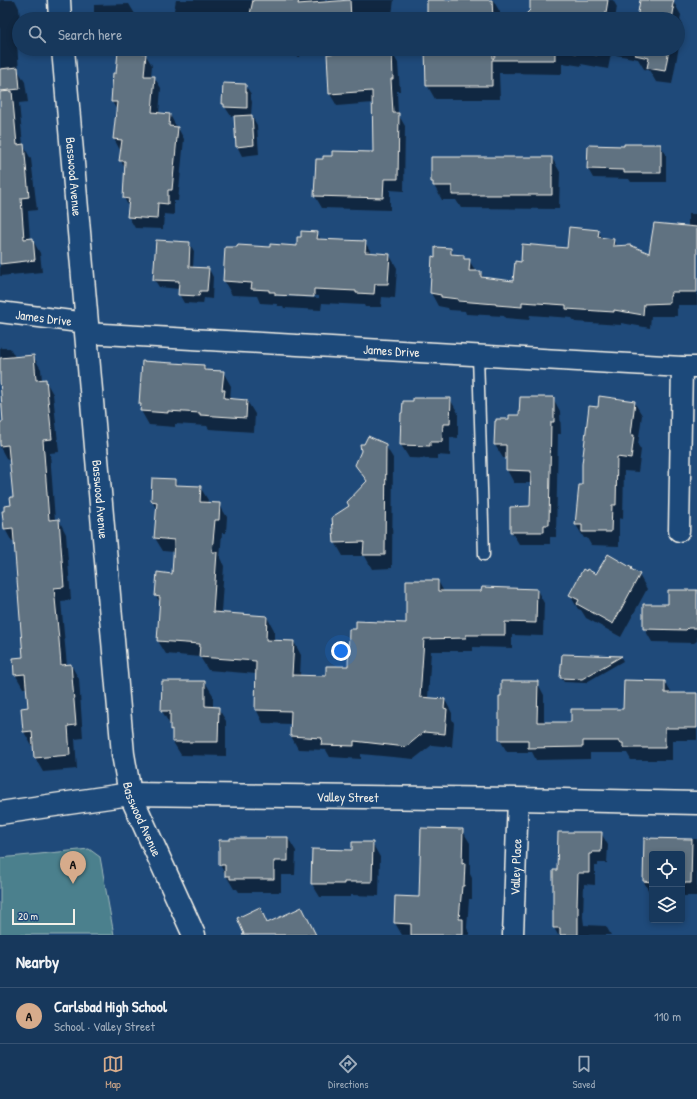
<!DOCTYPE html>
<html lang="en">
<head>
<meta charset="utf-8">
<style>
  body { margin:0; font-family:"Patrick Hand",sans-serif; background:#203f62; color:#f1f3f6 }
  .controls { position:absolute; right:12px; bottom:12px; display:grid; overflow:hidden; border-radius:4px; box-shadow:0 2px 6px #0003 }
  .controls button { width:36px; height:36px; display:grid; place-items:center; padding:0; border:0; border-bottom:1px solid #365272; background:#17385c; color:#f1f3f6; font:20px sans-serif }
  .scale { position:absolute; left:12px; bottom:10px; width:63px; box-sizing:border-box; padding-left:4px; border:2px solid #f4f1e8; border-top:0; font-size:11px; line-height:14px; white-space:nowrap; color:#f4f1e8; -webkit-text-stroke:3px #1f4a7a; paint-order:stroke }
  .you { position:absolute; left:341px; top:651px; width:14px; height:14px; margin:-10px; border:3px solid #fff; border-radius:50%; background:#1a73e8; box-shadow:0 0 0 6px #1a73e833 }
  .badge { display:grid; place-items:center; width:26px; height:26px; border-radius:50%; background:#d6ab8b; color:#111; font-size:13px; font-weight:700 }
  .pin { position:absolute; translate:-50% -33px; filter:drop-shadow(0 1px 2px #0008) }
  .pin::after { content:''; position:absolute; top:21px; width:14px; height:12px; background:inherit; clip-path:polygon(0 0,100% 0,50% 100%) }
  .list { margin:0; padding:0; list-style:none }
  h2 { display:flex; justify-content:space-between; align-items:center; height:52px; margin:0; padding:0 16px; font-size:17px }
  h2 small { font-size:13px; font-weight:400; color:#9eacbb }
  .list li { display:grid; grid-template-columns:26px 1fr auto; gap:12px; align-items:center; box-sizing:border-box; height:56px; padding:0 16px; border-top:1px solid #365272 }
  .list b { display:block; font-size:15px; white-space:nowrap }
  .list p { margin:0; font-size:13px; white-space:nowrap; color:#9eacbb }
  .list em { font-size:13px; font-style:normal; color:#9eacbb }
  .icon { flex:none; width:22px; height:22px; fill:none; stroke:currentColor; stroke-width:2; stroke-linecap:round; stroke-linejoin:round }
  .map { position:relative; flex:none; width:697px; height:935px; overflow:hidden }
  .search { position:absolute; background:#17385c; box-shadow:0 2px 6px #0003; left:12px; right:12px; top:12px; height:44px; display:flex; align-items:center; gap:10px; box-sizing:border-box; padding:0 14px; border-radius:22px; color:#9eacbb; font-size:15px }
  .sheet { height:108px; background:#17385c }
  nav { display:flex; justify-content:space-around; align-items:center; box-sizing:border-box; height:56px; border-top:1px solid #365272; background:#17385c; font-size:11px; color:#9eacbb }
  nav a { display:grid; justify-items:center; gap:2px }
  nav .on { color:#d6ab8b }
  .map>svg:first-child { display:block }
</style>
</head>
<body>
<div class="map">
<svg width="697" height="935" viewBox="0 0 697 935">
  <rect width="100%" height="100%" fill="#1f4a7a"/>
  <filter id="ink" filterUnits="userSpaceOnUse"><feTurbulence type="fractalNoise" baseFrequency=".025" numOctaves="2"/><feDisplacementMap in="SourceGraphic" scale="8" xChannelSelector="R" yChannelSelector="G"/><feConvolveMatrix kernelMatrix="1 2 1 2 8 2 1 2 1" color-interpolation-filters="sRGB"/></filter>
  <g filter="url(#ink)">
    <path fill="#4b808d" stroke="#a0b8ba" d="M89 849 100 857 114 935H0V858Z"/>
    <g fill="#0007" fill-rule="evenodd">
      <path d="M0 0H15L19 8 20 19H19V41L17 42 19 72 25 82 28 102 19 103 23 145 31 159 37 210 28 211 30 239H32L40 253 42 272 0 276Z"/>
      <path d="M176 0H394L392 15 385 14 384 19 356 14V19H179L174 10Z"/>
      <path d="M427 0H493L500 12V19H427Z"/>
      <path d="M531 0H613L617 7 615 19H523L531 11Z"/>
      <path d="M654 0 673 1 681 15 680 20 682 23 680 34 681 36 672 84 656 82 649 70 644 69 638 59 611 54 608 69 581 64 582 66 562 63V74L499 73 500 99H435L427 85V49H500V51L501 49H678V19H638Z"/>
      <path d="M129 4 135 14V19H94V5Z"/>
      <path d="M281 49H302L300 57 284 53Z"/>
      <path d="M328 49H359V53L391 51 398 63 400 91H397L398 114 405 126 404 191 390 190V210L322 208 315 196 324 160 374 153 373 103 337 106 330 94Z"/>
      <path d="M145 54 152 65 151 77H154L161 88 159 114 170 115 176 126V128H178L184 139 178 201H174V215L164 214 163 229 135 228 128 216 129 207 124 198 126 170 121 161 122 150H120L114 139 117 110 112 102Z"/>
      <path d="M245 85 251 94V99L252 102 251 115 257 125 259 154 242 156 237 146 235 116H231L223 104Z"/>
      <path d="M660 145 666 154V182H631L629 179 593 178 588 169 625 147Z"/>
      <path d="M552 158 560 172 559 209 461 208 456 200H442L432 182Z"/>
      <path d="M688 214H697V305H678V308L677 309V316H651L650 328 621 323V325L575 322 572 318 530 315 529 320 505 318 504 316 466 314 465 311 449 310 448 308 438 306 431 293 436 258 451 249 454 255 463 256 466 260H469L476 272H481L484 279 514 282 522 263 568 249 598 231 603 239 613 240 617 246 650 254 688 227Z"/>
      <path d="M317 233 321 240 365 242 372 254H389L397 268 395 298 382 297 381 307H365L364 305 322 303 321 310 284 308 283 306H278L277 304 260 303 257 296 232 295 224 281 271 248 298 247ZM276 294 319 296V298L276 296Z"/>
      <path d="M189 243 194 251 193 268 209 269 213 277 212 299 204 298 203 304 184 303 179 294V289L159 287 154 279Z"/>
      <path d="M0 346 1 348H10L15 357 33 356 41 369 42 380H45L53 394 59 452 50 453 55 520H59L66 534 71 600 61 601 67 666 71 665 79 679 83 738 75 739 77 769 43 772 35 758 34 745 32 746 24 732 22 709 29 708 27 688H23L15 674 25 658 15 542H12L5 529 14 498 10 459 7 460 0 447V423L4 422 0 388Z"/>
      <path d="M204 366 207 371 223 372 231 386 230 400 247 401 255 414 254 432 209 429 207 426 175 424V427L149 425 141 411 142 407 140 404Z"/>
      <path d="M553 398 560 411 561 434H558L556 537H550V544H519L511 531 531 507V483H514L507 470V458H503L495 445 496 422 510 420 520 416Z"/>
      <path d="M450 399 458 413V438L450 437V456L437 455V459L409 458 401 445Z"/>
      <path d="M634 402 642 415 638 445 641 450 638 472 624 471 623 519 619 518V546L591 545 587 538H584L576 525 599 408Z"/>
      <path d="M385 445 393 458 392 568 372 569 365 556H343L335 542 351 507 367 482 356 465Z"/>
      <path d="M175 480 178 486 200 487 208 500 207 503 219 504 227 517 226 533H222L220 558 224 566 221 613 267 617 274 630V641L294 642 301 655 300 676 327 677 349 667 407 624 438 581 444 592 537 590 544 603 543 636 512 635V648L473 647V651H431L428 698 445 700 452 713V719L454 723 452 747 432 745 414 759 361 754V759L330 757 326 750 298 749 291 736V724L263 723 256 709 257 674 208 670 200 657 166 654 158 641 161 604 156 596 173 575 174 552 163 551 155 538 157 510 152 501Z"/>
      <path d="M631 569 633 571 639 575 647 589 621 637 586 618 581 610 578 609 570 595 587 573 596 575Z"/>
      <path d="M697 591V641L694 643 652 642 644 628 669 605Z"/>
      <path d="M563 655 621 657 623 661 585 683 564 682 561 678Z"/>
      <path d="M205 682 213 695V708H218L226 721V756L181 755 173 742V732L170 725 162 711Z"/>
      <path d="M537 682 544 695V723H572L624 710 665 682 672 694H697V740H672V760H631L627 753H590V759L536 760 532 752H507L500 740V697Z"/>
      <path d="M462 830 470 843V874L472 878V899H469L467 928 470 935H402L395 923 420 898Z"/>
      <path d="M601 833 608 845 607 863H598V866H595V885L584 884 583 917 584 925 606 926 611 935H558L554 928V871H558Z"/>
      <path d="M288 838 296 851 295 875H281V892H239L237 889H234L220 865V841Z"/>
      <path d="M645 839H697V896H682V854H652V897L644 882Z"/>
      <path d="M372 843 380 857 379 896 351 895V897H320L312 884 353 851Z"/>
    </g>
    <g fill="#607281" stroke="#f4f1e8">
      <path d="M253 0H299L298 4 350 0 351 19H249Z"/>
      <path d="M427 0H492L493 19H427Z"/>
      <path d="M530 0H608L605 19H521L530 10Z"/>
      <path d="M640 0H674L672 8H674L672 19H637Z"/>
      <path d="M425 49H493V59L500 49H599L597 55 575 51 576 53 555 49V60H492V86H426Z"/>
      <path d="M636 49H669L665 71 647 68 649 58 635 55Z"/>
      <path d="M392 50 393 79H391L393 113H399L398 179H384L383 198 314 196 316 159H323V156H332V151L373 152 372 91 329 94 327 54Z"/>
      <path d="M118 51 146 53 144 76H155L152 112 170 114 169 126 178 127 172 190H168V204L158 203 157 219 127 217 129 199 123 198 125 161H119L122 140 113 139 117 102H111L113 73H116Z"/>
      <path d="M18 67 20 89 0 91V69Z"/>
      <path d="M223 83 246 84V92H247V108L224 107V104H222Z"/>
      <path d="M12 91 17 145 24 144 29 197 21 198 24 239 33 238 35 260 0 264V92Z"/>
      <path d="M252 115 254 145 236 147 234 116Z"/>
      <path d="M624 144H661V173H624V170L587 169 588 145 624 146Z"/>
      <path d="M431 157H552V195H452V186H433V182H431Z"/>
      <path d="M654 223 697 227V292H671V295L670 296V303L644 304 643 315 614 310V312L566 309V305L522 302V307L496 305V304L458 301V299L441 297V295L430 293 432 256 435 257V247L451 248V254L464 255V259H470L469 271H481V277L513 281 515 261 521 262 522 244 567 248 569 227 599 230 598 237 614 239 613 246 630 245 649 253Z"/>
      <path d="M301 231 318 232 317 239 366 241 365 252 390 254 388 284H375L374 294 356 293V291L314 289V297L275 295V292H269V290L251 289 252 283 223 281 225 247H237L238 245 270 247V244L297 246V237H301Z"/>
      <path d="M156 240 190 242 189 267 209 268 207 291H200L199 296 178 295 179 281 153 280Z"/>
      <path d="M34 355 36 380 46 379 52 439 43 440 49 520 59 519 64 587 54 588 59 640 61 665 71 664 76 725 68 726 70 755 34 758 32 731 23 732 21 708 28 707 25 674 14 675 13 658 23 657 13 528 4 529 2 511H4V506L11 505 10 497H13L8 445 0 446V422H3L0 380V358Z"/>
      <path d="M142 361 204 365V370L224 371 222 390H225L224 398 247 400 246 418 200 415V413L168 411V413L140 411 141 404H139Z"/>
      <path d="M599 396 635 401 631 435H634L631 459 617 457 616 505H612L611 532H582V525H575L579 485H582V464L589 406 598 407Z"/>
      <path d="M520 397H554V422H551L549 525H544V532H510V507L530 506 531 471 506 470V445H494L495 421H496V419H509V415H519Z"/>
      <path d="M413 398H451L450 424H443L442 442H430V446L400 445 401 413H402L403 401H413Z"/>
      <path d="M368 436 386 444 385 555H363L364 542 334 543 332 517 349 506 347 502 367 481 355 465 361 451 360 444H364Z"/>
      <path d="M152 478 175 479V485L201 486 200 502 220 503 219 520H215L212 552H217L213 612 267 616 266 640 294 641 292 675 326 676V666H348L349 629H356V621L406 623V580H438V591H481L482 587 537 589 536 623 505 622V635H466V638L424 639 420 697 445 699 444 708 447 709 445 734 424 732 406 747 354 741V746L321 745 322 738 290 736 291 711 255 710 256 661 199 657 200 644 157 641 160 597 155 596 157 572 172 574 174 540 154 538 157 502 151 501Z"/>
      <path d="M608 554 632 568 631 569 640 574 613 624 577 604 579 600 569 595 583 569 586 571 587 569 596 574Z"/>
      <path d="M668 590H697V628H688L686 630 643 629V604H668Z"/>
      <path d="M562 654 622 656 582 679 560 678Z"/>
      <path d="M624 680 665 681V693H697V728H665V748H623V743H620V741H583V747L528 748V740H499V696H501V681H538L537 722H571V709H623Z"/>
      <path d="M162 681H205V706L219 707 218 742H172V729L170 730V711H161Z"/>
      <path d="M421 828 463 829 462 864 465 863 464 886H462L459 919H463V935H411V924L394 923 395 896 419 897Z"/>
      <path d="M558 832H602L601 852H592V854H589V873H578L577 906H578V935H560V928H553V870H557Z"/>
      <path d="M266 837H288V861H274V879H230V876H225V865H219V840H230V838H266Z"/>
      <path d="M644 838 692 839 691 883H682V854H652V882L643 881Z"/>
      <path d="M352 842H373L372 882H344V884H311L312 849 352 850Z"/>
      <path d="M260 907 267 923 302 907 316 935H242L244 934 237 918Z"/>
    </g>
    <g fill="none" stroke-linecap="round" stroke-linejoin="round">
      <defs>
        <path id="service" d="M478 355 484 555"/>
        <g id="minor">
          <path id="s1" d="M0 312 87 323"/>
          <path id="s2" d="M86 333 682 367H697"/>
          <path d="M679 531 682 367"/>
          <path id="s3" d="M513 935 518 799"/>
        </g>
        <g id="tertiary">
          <path d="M59 0 60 19"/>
          <path id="s4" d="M63 49 87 323 86 333 123 754 130 794 194 935"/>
          <path id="s5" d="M0 813 130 794 518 799 697 803"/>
        </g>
      </defs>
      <use href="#service" stroke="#f4f1e8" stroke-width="13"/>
      <use href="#minor" stroke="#f4f1e8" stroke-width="23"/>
      <use href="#tertiary" stroke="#f4f1e8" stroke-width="25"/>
      <use href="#service" stroke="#1f4a7a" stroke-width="10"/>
      <use href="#minor" stroke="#1f4a7a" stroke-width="20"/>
      <use href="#tertiary" stroke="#1f4a7a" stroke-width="22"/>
    </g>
  </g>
  <g text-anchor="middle" stroke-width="3" stroke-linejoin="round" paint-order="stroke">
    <g font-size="13" fill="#f4f1e8" stroke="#1f4a7a">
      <text dy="5" stroke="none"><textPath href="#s4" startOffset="128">Basswood Avenue</textPath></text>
      <text dy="5" stroke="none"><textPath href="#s1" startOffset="44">James Drive</textPath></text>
      <text dy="5" stroke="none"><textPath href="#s2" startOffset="306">James Drive</textPath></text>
      <text dy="5" stroke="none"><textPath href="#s4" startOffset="452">Basswood Avenue</textPath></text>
      <text dy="5" stroke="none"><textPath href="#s5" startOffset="349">Valley Street</textPath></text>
      <text dy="5" stroke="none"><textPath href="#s4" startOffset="776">Basswood Avenue</textPath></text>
      <text dy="5" stroke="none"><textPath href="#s3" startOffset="68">Valley Place</textPath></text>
    </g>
  </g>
</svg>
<div class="controls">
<button><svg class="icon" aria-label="locate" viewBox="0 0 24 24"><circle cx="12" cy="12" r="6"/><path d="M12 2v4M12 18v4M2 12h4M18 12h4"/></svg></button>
<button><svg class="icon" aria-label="layers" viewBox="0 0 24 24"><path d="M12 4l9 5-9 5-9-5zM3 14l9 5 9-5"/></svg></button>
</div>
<div class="scale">20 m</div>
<div class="you"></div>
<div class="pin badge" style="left:73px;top:884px">A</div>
<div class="search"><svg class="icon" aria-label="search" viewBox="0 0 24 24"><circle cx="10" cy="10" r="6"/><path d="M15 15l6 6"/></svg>Search here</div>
</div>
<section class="sheet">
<h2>Nearby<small></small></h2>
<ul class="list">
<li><span class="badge">A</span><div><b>Carlsbad High School</b><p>School · Valley Street</p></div><em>110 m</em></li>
</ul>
</section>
<nav>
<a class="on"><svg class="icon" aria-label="map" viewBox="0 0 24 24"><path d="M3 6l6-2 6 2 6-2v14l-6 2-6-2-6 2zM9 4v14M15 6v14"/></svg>Map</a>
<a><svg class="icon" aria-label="directions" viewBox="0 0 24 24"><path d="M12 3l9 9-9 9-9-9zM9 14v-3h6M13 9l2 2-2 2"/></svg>Directions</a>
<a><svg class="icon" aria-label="saved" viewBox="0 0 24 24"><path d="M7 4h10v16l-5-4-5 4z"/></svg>Saved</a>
</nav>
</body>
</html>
